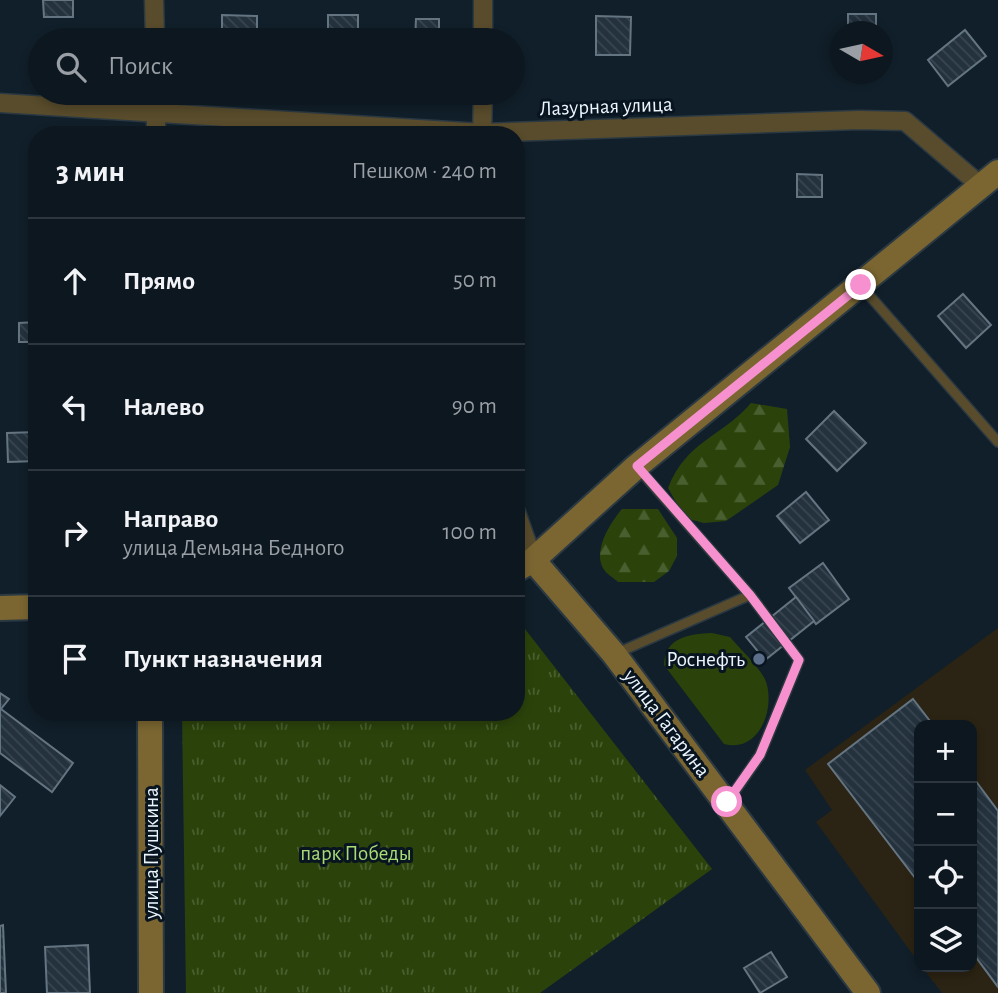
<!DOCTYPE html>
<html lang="ru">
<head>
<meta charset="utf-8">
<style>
  body { margin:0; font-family:"Alegreya Sans",sans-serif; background:#162029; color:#f1f3f6 }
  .controls { position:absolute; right:21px; bottom:21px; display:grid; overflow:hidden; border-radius:14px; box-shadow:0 4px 10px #0003 }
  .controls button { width:63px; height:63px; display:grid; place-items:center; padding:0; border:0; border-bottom:2px solid #2d363e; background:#0d1720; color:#f1f3f6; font:35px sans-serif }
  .compass { position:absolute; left:830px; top:21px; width:63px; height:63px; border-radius:50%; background:#0d1720; box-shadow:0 4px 10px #0003; rotate:99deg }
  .stop { position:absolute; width:21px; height:21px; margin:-16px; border:5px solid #f790ce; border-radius:50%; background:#fff }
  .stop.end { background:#f790ce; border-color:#fff; box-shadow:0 2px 7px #0008 }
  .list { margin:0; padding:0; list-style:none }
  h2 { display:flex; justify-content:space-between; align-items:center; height:91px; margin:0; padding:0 28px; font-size:30px }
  h2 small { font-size:23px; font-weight:400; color:#9a9fa5 }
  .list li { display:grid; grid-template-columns:46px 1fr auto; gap:21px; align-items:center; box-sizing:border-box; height:126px; padding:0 28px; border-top:2px solid #2d363e }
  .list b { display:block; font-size:26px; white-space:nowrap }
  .list p { margin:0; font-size:23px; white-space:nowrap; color:#9a9fa5 }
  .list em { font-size:23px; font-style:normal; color:#9a9fa5 }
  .icon { flex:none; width:38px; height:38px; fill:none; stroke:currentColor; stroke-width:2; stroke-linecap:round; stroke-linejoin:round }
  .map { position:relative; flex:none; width:998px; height:993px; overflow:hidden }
  .search { position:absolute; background:#0d1720; box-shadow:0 4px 10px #0003; left:28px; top:28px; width:497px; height:77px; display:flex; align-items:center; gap:18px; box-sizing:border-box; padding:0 24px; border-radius:38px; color:#9a9fa5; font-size:26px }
  .panel { position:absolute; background:#0d1720; box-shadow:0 4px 10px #0003; left:28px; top:126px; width:497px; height:595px; border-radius:28px }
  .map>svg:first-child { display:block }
</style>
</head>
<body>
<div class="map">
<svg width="998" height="993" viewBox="0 0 998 993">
  <defs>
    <pattern id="forest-firs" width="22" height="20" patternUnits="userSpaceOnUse" patternTransform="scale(1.75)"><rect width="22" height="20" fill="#2b430b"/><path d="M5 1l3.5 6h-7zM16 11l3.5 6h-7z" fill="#4a5f2f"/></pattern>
    <pattern id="park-tufts" width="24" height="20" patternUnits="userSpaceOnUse" patternTransform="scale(1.75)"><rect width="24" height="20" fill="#2b430b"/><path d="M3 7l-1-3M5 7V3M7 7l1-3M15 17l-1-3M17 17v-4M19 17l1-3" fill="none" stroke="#4a5f2f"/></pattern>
    <pattern id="building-back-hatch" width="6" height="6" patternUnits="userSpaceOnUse" patternTransform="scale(1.75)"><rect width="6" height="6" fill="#24323e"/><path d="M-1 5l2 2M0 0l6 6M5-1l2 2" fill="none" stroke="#394651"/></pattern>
  </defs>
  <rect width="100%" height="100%" fill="#111f2a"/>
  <path fill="#2b2313" d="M998 628V993H942L922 967H972V725H919V963L816 822 832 810 805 770Z"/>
  <path fill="#2b430b" d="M712 633 730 637C740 649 764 671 767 685 774 714 757 753 724 744L664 665C665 637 689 634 712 633Z"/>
  <g fill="url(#forest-firs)">
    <path d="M751 403 787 409 790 447 778 485 726 521 704 523 685 518 668 488C687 440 721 438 751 403Z"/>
    <path d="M622 509H658L677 538V556L669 571 654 582H618C614 578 608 575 605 571 591 553 610 523 622 509Z"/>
  </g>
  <path fill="url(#park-tufts)" d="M525 629 712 869 540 993H186L182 712H516V630Z"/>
  <g fill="url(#building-back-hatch)" stroke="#647481" stroke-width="2">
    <path d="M43 0H73V17H44Z"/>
    <rect x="848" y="14" width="28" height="18"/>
    <path d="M222 15 257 16V40H222Z"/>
    <rect x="328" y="15" width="30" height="25"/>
    <path d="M596 16 631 17 630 55H596Z"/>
    <path d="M416 19H439V40H415Z"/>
    <path d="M965 30 986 56 948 86 928 60Z"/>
    <path d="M797 174 822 175V197H797Z"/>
    <path d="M963 294 991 325 966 348 938 316Z"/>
    <path d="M37 322V342H19V323Z"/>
    <path d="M834 411 866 443 837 471 806 439Z"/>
    <path d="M37 432V461L8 462 7 433Z"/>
    <path d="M806 492 829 520 800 543 777 516Z"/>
    <path d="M823 563 849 599 816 624 789 588Z"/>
    <path d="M796 597 814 621 765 660 746 637Z"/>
    <path d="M0 693 9 699 1 709 73 763 52 792 0 753Z"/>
    <path d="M913 699 933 725H919V883L828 764Z"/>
    <path d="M972 776 998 811V987L972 952Z"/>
    <path d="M0 785 15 797 0 816Z"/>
    <path d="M3 925 6 993H0V926Z"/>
    <path d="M88 945 90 993H47L45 947Z"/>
    <path d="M771 952 787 977 760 993 744 968Z"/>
  </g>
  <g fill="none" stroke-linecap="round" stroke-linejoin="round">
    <defs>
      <g id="lane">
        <path d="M862 287 998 442"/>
        <path d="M638 468 750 595"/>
        <path d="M617 653 750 595 799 660 760 755 728 801"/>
      </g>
      <g id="street">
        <path d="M154 0 155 40"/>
        <path d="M483 40V0"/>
        <path d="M156 93V135"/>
        <path d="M0 103 482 133 859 120 905 121 981 186"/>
        <path d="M482 135 483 93"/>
        <path d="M516 512 533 560"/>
      </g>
      <g id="secondary">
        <path d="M533 560 614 654 868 993"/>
        <path d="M516 570 533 560 637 466 998 172"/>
        <path d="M0 608 37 607"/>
        <path d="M150 712 151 993"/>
      </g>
    </defs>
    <use href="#lane" stroke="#2b3943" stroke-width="12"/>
    <use href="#street" stroke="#2b3943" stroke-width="21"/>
    <use href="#secondary" stroke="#2b3943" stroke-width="28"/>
    <use href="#lane" stroke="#594c2c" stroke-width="9"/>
    <use href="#street" stroke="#594c2c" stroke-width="18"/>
    <use href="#secondary" stroke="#7b6631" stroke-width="24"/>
  </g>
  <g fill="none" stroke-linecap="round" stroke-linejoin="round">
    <path stroke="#f790ce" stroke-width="9" d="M727 802 760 755 799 660 750 595 637 466 861 285"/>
  </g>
  <circle fill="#5c6f8a" stroke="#081520" stroke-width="2.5" cx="759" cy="659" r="7"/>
  <g text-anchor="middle" stroke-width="6" stroke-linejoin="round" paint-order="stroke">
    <g font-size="21" fill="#ecf5fd" stroke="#081520">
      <text transform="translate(606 106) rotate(-2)" y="7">Лазурная улица</text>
      <text transform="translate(667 723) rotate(53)" y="7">улица Гагарина</text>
      <text transform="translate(151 853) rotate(-90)" y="7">улица Пушкина</text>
    </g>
    <g font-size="21" fill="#ecf5fd" stroke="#081520" text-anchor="end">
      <text x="745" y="666">Роснефть</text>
    </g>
    <g font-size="21" fill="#a9db75" stroke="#081520">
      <text x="356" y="860">парк Победы</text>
    </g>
  </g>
</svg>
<div class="controls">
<button>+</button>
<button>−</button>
<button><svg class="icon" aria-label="locate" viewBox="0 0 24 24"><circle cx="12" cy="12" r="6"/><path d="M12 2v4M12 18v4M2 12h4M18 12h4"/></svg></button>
<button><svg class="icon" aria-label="layers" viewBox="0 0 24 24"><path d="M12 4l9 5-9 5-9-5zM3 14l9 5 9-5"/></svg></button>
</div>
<svg class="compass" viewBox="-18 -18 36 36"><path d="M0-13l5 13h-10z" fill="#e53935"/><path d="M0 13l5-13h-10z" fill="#9a9fa5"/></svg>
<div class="stop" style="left:727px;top:802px"></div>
<div class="stop end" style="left:861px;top:285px"></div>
<div class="search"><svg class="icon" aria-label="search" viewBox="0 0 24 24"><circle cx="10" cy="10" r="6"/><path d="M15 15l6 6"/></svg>Поиск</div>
<section class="panel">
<h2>3 мин<small>Пешком · 240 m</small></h2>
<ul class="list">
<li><svg class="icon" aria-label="ahead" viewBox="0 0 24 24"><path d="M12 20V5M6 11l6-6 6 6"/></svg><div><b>Прямо</b></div><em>50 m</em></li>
<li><svg class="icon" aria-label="left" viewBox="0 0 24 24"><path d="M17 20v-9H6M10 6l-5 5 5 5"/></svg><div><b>Налево</b></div><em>90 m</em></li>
<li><svg class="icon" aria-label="right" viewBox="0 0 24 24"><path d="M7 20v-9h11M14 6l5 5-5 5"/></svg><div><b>Направо</b><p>улица Демьяна Бедного</p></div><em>100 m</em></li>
<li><svg class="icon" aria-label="arrive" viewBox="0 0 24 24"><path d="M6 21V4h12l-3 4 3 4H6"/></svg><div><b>Пункт назначения</b></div></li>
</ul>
</section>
</div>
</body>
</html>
